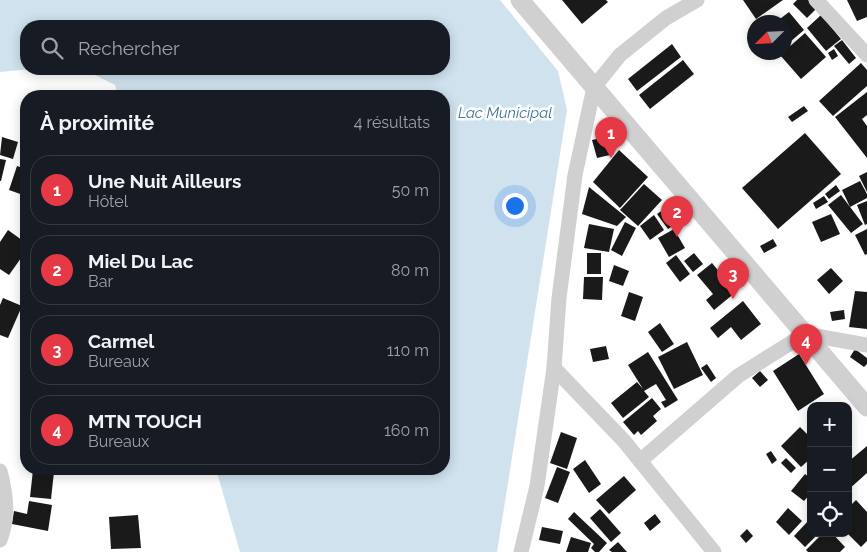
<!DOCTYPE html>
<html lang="fr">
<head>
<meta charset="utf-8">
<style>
  body { margin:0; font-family:Raleway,sans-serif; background:#242831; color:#f1f3f6 }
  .controls { position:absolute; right:15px; bottom:15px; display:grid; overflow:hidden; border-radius:10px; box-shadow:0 2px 12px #0003 }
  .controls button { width:45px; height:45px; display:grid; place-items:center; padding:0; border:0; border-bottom:1px solid #363941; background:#171b24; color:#f1f3f6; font:25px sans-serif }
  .compass { position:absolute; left:747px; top:15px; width:45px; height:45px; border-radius:50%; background:#171b24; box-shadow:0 2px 12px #0003; rotate:246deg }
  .you { position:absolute; left:514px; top:205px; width:18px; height:18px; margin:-12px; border:4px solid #fff; border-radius:50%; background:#1a73e8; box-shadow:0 0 0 8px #1a73e833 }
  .badge { display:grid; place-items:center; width:32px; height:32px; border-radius:50%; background:#e63946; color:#fff; font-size:16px; font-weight:700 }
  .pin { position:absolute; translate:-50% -41px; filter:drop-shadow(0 1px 2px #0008) }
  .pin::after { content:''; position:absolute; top:26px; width:18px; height:15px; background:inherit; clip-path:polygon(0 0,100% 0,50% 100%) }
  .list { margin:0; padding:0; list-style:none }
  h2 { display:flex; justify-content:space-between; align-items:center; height:65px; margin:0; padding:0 20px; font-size:21px }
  h2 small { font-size:16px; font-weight:400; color:#9ea1a6 }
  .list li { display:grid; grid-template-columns:32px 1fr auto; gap:15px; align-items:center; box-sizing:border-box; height:70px; margin:0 10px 10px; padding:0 10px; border:1px solid #363941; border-radius:20px }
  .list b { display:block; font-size:19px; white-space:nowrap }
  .list p { margin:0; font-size:16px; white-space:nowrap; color:#9ea1a6 }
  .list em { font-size:16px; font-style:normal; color:#9ea1a6 }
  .icon { flex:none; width:28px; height:28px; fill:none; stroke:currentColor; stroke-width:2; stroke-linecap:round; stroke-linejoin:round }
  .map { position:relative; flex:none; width:867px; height:552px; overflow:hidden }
  .search { position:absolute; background:#171b24; box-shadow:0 2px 12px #0003; left:20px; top:20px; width:430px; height:55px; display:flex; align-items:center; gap:12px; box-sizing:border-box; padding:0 18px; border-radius:20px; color:#9ea1a6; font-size:19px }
  .panel { position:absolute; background:#171b24; box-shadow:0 2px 12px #0003; left:20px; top:90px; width:430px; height:385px; border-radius:20px }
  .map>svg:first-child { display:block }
</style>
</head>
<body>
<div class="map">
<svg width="867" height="552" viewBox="0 0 867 552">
  <rect width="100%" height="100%" fill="#fff"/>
  <path fill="#cfe2ee" d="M0 0H500L558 71 567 110 497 552H240L216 469H444V96H118L115 85 83 69H444V26H26V69H31L0 72Z"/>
  <g fill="#1a1a1a">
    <path d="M562 0H606L608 2 582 24Z"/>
    <path d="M743 0H783L756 19Z"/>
    <path d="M797 0H808L817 8 807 18 793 4Z"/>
    <path d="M847 0H867V17L857 21Z"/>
    <path d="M789 12 804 30 784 47V22H776Z"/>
    <path d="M821 15 841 39 826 51 807 28Z"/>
    <path d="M805 33 826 57 801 79 780 55Z"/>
    <path d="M842 40 856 58 849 64 834 46Z"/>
    <path d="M672 44 681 57 637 91 628 79Z"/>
    <path d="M834 49 838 56 832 60 828 53Z"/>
    <path d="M683 60 694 74 650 109 639 95Z"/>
    <path d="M861 63 867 70V86L833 116 819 101Z"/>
    <path d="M867 92V115L862 119 867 126V158L835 117Z"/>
    <path d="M804 106 808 111 792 122 788 117Z"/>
    <path d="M805 133 841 174 778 229 742 188Z"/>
    <path d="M609 136 614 154 597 158 592 140Z"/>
    <path d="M2 137 18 142 13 159 0 155Z"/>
    <path d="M619 150 648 177 620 208 593 182Z"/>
    <path d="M0 159 6 160 1 181H0Z"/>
    <path d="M17 166 26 169V196L9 190Z"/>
    <path d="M867 172V192L859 176Z"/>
    <path d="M860 181 867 194V198L850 207 842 190Z"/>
    <path d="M644 184 662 200 638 226 620 210Z"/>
    <path d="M836 185 840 191 829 199 825 194Z"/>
    <path d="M589 187 626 217 617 226 582 214Z"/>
    <path d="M841 195 863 224 851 233 828 205Z"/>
    <path d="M824 196 828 202 816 209 813 203Z"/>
    <path d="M676 201 687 216 668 229 657 214Z"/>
    <path d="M867 201V224L865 225 857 205Z"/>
    <path d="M831 214 840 234 821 242 812 222Z"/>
    <path d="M654 215 664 230 650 240 640 226Z"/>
    <path d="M625 222 636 228 622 256 611 250Z"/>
    <path d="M589 224 614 229 609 252 584 248Z"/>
    <path d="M674 229 685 248 669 257 658 238Z"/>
    <path d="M867 229V254L865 255 855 235Z"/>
    <path d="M8 230 26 243V251L9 275 0 269V242Z"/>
    <path d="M773 239 777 246 764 253 760 246Z"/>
    <rect x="587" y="253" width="14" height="21"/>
    <path d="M694 253 703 264 693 272 684 261Z"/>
    <path d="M676 255 690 274 680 282 666 263Z"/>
    <path d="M712 263 736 292 714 310 706 300 713 294 697 275Z"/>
    <path d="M614 265 629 271 623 286 609 281Z"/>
    <path d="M831 268 843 281 829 294 817 280Z"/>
    <path d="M584 277H603L602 300 583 299Z"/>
    <path d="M855 291 867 292V329L849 327Z"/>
    <path d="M629 292 643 297 635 321 621 316Z"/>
    <path d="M3 298 22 306 8 338 0 335V305Z"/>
    <path d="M743 301 761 324 741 340 731 327 718 338 710 328Z"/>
    <path d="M844 310 845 319 832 321 830 312Z"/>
    <path d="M660 323 674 344 662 352 648 332Z"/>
    <path d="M687 342 703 375 674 389 658 357Z"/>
    <path d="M606 346 609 359 593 362 590 349Z"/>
    <path d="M855 349 867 358V364L864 367 850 357Z"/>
    <path d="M648 352 678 400 665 408 661 402 666 400 656 384 644 391 649 397 623 418 611 403 637 382 643 389 628 365Z"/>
    <path d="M799 354 824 394 798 411 773 371Z"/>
    <path d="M707 364 716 378 711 382 701 368Z"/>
    <path d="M760 371 768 380 760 387 752 378Z"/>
    <path d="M652 398 661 409 653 416 657 421 641 435 638 431 634 435 623 422Z"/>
    <path d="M800 427 811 438V458L801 467 781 446Z"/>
    <path d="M561 432 577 438 567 469 550 463Z"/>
    <path d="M867 446V473L848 490V462Z"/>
    <path d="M771 451 777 460 772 464 766 454Z"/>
    <path d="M786 458 796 468 791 473 781 463Z"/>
    <path d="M585 460 601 484 589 493 573 469Z"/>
    <path d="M557 467 570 472 558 503 545 498Z"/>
    <path d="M33 470 54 472 51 499 30 497Z"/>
    <path d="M805 474 811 479V493L804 501 791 491Z"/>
    <path d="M624 476 636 490 609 514 596 500Z"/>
    <path d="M856 500 867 512V541L861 547 848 534V508Z"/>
    <path d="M29 501 52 505 48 531 12 524 14 511 27 514Z"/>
    <path d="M788 508 802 521 789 535 776 522Z"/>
    <path d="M600 509 621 533 611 542 590 518Z"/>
    <path d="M574 512 607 543 599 552H595L591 548 594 544 568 519Z"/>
    <path d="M655 514 661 522 650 531 644 523Z"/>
    <path d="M138 515 141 548 111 549 109 517Z"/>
    <path d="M809 520 811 522V533H819L805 547 794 536Z"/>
    <path d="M542 527 563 531 560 544 539 540Z"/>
    <path d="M747 529 753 536 746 543 740 536Z"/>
    <path d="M823 533H832L845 547 840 552H808L806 550Z"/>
    <path d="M571 537 591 543 588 552H566Z"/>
    <path d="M618 542 627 552H612L609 550Z"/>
  </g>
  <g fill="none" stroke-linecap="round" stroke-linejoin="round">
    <g stroke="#d0d0d0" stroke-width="15">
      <path d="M816 0 867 55"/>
      <path d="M554 368 624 441 714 552"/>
      <path d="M640 461 738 376 805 334 867 345"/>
      <path d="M0 471C6 494 9 516 0 540"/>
      <path d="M521 552 537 486 554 368 559 298 575 175 594 87 620 55 666 18 697 0"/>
    </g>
    <path stroke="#d0d0d0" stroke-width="19" d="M520 0 867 407"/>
  </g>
  <g text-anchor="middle" stroke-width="5" stroke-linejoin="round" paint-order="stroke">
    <g font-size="15" font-style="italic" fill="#3f7597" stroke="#fff">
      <text x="505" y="118">Lac Municipal</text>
    </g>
  </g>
</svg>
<div class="controls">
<button>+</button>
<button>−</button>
<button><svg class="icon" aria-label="locate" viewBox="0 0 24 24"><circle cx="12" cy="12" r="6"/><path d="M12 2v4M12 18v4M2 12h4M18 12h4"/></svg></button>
</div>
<svg class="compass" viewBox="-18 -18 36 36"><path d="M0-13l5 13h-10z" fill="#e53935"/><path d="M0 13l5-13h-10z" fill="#9ea1a6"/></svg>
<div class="you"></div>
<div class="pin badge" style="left:611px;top:158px">1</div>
<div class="pin badge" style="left:677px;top:237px">2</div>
<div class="pin badge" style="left:733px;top:299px">3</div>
<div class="pin badge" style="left:806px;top:365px">4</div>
<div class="search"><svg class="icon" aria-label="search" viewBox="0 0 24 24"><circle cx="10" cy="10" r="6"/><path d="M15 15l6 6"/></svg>Rechercher</div>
<section class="panel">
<h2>À proximité<small>4 résultats</small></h2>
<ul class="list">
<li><span class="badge">1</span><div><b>Une Nuit Ailleurs</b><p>Hôtel</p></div><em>50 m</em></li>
<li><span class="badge">2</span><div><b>Miel Du Lac</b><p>Bar</p></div><em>80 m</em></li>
<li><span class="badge">3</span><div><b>Carmel</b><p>Bureaux</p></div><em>110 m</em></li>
<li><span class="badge">4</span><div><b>MTN TOUCH</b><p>Bureaux</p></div><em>160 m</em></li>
</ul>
</section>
</div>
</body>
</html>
